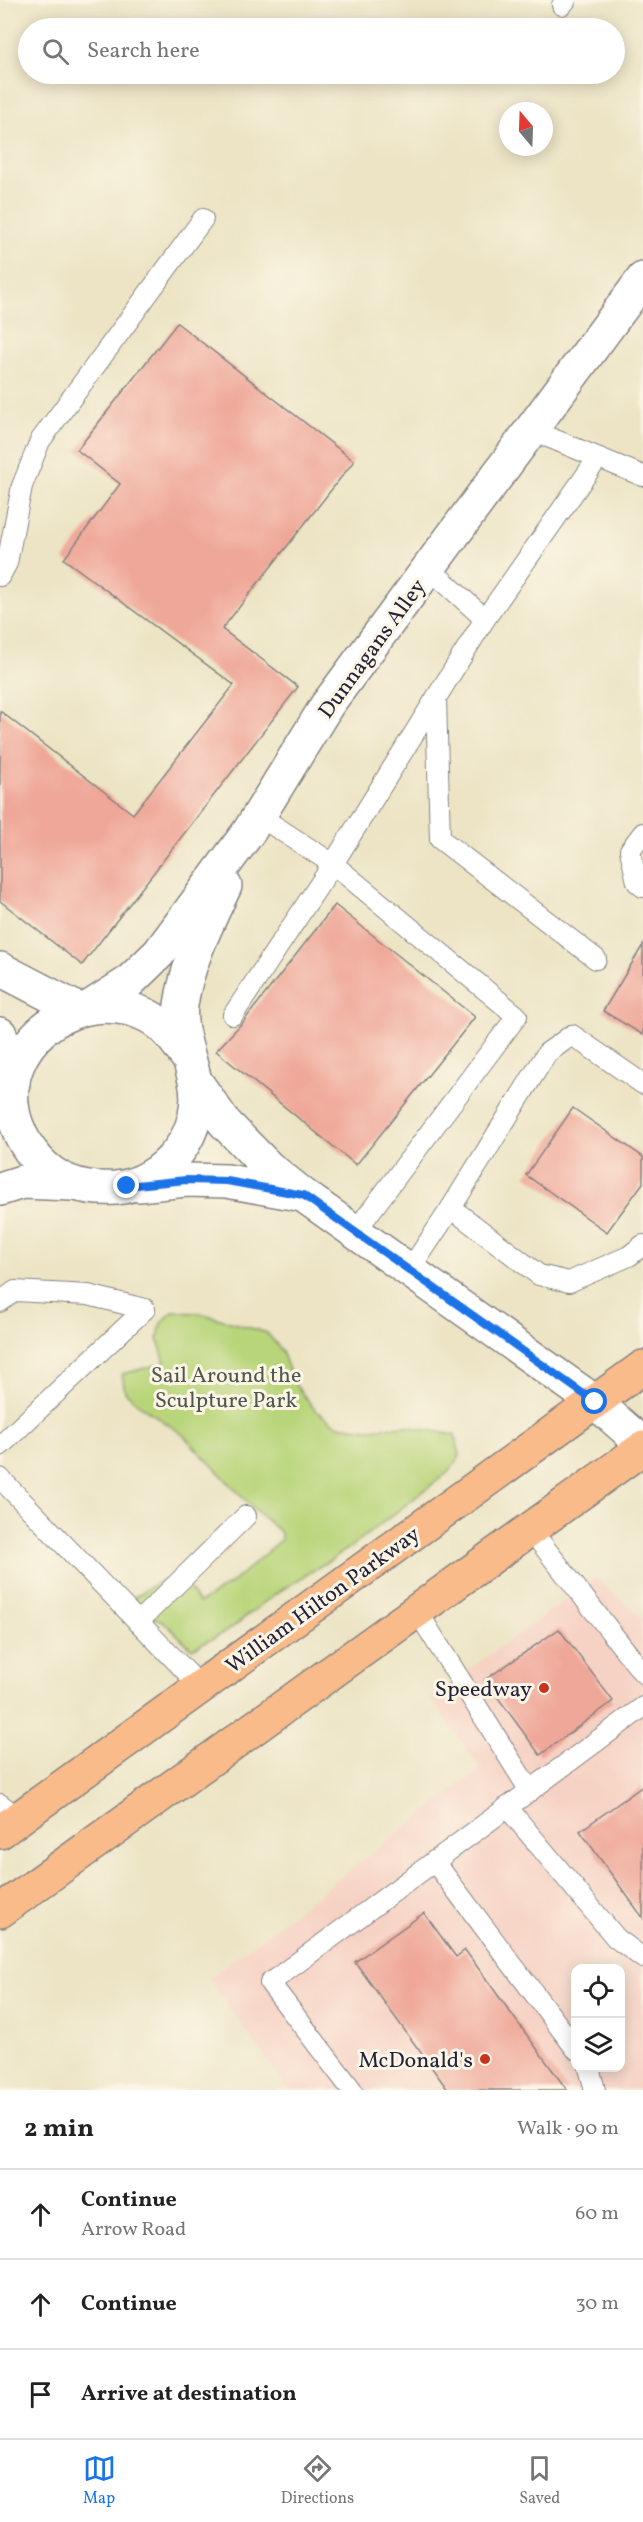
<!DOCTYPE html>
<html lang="en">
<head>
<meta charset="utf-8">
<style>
  body { margin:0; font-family:Vollkorn,serif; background:#f2f2f2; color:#222 }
  .controls { position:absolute; right:18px; bottom:18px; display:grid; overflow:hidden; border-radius:12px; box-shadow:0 3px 15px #0003 }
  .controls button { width:54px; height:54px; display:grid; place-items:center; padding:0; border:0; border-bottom:2px solid #e0e0e0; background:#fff; color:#222; font:30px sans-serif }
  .compass { position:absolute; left:499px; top:102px; width:54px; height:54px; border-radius:50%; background:#fff; box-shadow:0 3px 15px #0003; rotate:341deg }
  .stop { position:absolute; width:18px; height:18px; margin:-14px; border:4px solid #1a73e8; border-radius:50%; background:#fff }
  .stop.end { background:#1a73e8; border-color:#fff; box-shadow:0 2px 6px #0008 }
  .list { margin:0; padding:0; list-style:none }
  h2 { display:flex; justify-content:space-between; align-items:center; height:78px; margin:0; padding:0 24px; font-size:26px }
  h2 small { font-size:20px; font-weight:400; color:#767676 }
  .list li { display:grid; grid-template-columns:39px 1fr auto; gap:18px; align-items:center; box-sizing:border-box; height:90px; padding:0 24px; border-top:2px solid #e0e0e0 }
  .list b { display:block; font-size:22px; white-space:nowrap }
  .list p { margin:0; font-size:20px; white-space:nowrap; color:#767676 }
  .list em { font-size:20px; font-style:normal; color:#767676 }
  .icon { flex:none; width:33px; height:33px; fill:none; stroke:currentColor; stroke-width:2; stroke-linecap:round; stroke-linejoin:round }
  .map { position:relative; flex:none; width:643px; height:2090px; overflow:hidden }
  .search { position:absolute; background:#fff; box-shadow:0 3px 15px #0003; left:18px; right:18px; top:18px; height:66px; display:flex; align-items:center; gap:15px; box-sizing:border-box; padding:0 21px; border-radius:33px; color:#767676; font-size:22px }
  .sheet { height:348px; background:#fff }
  nav { display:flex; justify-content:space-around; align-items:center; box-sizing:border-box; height:84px; border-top:2px solid #e0e0e0; background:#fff; font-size:16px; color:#767676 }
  nav a { display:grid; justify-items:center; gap:3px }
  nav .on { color:#1a73e8 }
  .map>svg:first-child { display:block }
</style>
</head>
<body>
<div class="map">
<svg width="643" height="2090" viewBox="0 0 643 2090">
  <rect width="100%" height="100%" fill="#fcf5e5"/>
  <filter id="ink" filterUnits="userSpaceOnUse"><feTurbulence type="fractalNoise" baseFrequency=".0167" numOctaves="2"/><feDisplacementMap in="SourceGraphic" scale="12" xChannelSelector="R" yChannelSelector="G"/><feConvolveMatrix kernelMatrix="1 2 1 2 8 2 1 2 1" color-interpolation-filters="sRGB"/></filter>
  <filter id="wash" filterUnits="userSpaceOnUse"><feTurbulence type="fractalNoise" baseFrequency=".008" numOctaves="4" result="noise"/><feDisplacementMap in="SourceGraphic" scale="24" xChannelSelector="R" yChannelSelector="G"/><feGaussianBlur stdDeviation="1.35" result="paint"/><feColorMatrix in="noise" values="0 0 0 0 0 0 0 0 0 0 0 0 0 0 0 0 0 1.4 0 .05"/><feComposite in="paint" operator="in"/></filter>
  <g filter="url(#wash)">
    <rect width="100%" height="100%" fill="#ece4c4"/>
    <path fill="#f6d2c4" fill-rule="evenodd" d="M595 1578 643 1618V2090H289L208 1979 481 1769 430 1698ZM576 1968H620V2068H576Z"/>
    <path fill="#b9d57a" stroke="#6e7c5a" stroke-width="1.5" d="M173 1312 200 1313 267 1333 282 1351 293 1382 316 1411 337 1425 368 1429 405 1426 455 1435 460 1455 450 1471 348 1549 275 1594 226 1632 192 1649 163 1621 140 1613 134 1597 161 1580 188 1587 199 1603 230 1584 281 1540V1533L254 1509 182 1434 141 1406 125 1392 122 1374 165 1363 158 1339 161 1323Z"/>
    <g id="blocks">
      <g fill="#efa799">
        <path d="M177 323 354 461 222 629 298 687 82 965 0 901V711L133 814 234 685 64 559 120 484 77 450Z"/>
        <path d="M335 905 475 1017 356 1165 216 1051 243 1022Z"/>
        <path d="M643 945V1035L603 1011Z"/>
        <path d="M573 1108 643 1157V1183L607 1232 526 1175Z"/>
        <path d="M559 1629 613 1701 540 1755 485 1680Z"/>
        <path d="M643 1786V1918L580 1831Z"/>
        <path d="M424 1913 456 1957 465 1950 567 2090H448L355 1962Z"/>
      </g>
    </g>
  </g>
  <g filter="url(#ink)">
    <use href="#blocks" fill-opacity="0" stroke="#878380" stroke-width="1.5"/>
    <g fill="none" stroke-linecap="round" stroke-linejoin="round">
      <defs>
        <g id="service">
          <path d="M562 5 566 0"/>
          <path d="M531 430 643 476"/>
          <path d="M0 576 7 563 22 486 40 441 203 219"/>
          <path d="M485 619 598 458"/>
          <path d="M436 698 440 839 596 959"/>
          <path d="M643 833 630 850 637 882 643 887"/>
          <path d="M233 1015 333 864 259 816"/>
          <path d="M451 1208 547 1053 572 1035 643 1084"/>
          <path d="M355 1232 517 1016 333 864 485 619 429 568"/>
          <path d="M409 1271 451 1208 539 1275 569 1282 629 1256 643 1245"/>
          <path d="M0 1302 15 1291 88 1295 145 1309 0 1446"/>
          <path d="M0 1478 201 1687"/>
          <path d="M530 1529 643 1673"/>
          <path d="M417 1611 530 1791"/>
          <path d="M138 1622 246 1516"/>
          <path d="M0 1804 19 1818"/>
          <path d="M507 1807 616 1938 643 1958"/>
          <path d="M434 1861 576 2049"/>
          <path d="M589 2068 595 2090"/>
          <path d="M352 2090 270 1983 643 1707"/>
        </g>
        <g id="minor">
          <path d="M0 969 77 1009"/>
          <path d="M92 1006 128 983 159 953 250 830 327 705 643 279"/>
          <path d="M0 1034 13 1083"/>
          <path d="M187 1057C176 1041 165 1024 146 1015 91 989 21 1023 12 1086 9 1113 20 1141 38 1160 58 1183 87 1190 116 1188 166 1183 206 1131 195 1081 190 1058 178 1029 181 1005 187 963 207 924 225 886"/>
          <path d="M196 1082 224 1122 268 1167 303 1195 595 1402 643 1444"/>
          <path d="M138 1185 186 1180 227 1181 298 1194"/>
          <path d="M0 1189 22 1182 72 1184"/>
        </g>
        <g id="trunk">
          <path d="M0 1832 643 1367"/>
          <path d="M0 1911 643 1448"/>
        </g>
      </defs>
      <use href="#service" stroke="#878380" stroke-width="22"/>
      <use href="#minor" stroke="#878380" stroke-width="36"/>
      <use href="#trunk" stroke="#878380" stroke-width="36"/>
      <use href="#service" stroke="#fff" stroke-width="20"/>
      <use href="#minor" stroke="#fff" stroke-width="33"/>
      <use href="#trunk" stroke="#fabb8b" stroke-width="33"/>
    </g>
  </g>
  <g fill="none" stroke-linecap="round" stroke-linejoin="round" filter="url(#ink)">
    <path stroke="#1a73e8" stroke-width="8" d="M127 1186 186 1180 227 1181 303 1195 595 1402"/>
  </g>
  <g fill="#c8321e" stroke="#fcf5e5" stroke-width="2">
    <circle cx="544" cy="1688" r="6"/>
    <circle cx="485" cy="2059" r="6"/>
  </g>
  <g text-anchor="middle" stroke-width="6" stroke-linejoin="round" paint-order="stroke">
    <g font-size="22" fill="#22223b" stroke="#fcf5e5">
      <text transform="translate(371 648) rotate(-54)" y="8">Dunnagans Alley</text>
      <text transform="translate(322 1599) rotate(-36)" y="8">William Hilton Parkway</text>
    </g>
    <g font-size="22" fill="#4f584e" stroke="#fcf5e5">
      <text x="226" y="1382">Sail Around the<tspan x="226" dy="25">Sculpture Park</tspan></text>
    </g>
    <g font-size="22" fill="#22223b" stroke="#fcf5e5" text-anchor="end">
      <text x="532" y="1696">Speedway</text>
      <text x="473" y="2067">McDonald's</text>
    </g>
  </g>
</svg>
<div class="controls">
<button><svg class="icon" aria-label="locate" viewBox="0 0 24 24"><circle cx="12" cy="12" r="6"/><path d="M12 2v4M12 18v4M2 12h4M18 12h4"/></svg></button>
<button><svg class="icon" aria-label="layers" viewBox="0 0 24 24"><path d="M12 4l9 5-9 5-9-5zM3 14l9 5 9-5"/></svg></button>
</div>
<svg class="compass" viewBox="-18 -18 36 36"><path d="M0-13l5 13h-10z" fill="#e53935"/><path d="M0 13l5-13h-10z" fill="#767676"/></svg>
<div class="stop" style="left:595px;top:1402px"></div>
<div class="stop end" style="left:127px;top:1186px"></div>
<div class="search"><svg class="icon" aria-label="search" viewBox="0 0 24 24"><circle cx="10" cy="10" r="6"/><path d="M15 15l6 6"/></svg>Search here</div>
</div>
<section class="sheet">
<h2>2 min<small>Walk · 90 m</small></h2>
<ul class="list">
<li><svg class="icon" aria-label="ahead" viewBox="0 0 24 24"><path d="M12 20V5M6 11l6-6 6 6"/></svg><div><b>Continue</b><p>Arrow Road</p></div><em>60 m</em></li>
<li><svg class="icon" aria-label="ahead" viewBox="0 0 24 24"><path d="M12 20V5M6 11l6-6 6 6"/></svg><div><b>Continue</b></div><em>30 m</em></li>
<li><svg class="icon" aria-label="arrive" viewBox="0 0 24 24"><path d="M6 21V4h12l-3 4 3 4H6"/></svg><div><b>Arrive at destination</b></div></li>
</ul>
</section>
<nav>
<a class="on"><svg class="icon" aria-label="map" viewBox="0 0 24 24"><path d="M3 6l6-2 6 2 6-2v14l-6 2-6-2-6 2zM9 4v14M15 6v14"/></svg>Map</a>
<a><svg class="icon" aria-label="directions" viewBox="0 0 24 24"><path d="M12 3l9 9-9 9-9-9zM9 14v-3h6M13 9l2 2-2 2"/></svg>Directions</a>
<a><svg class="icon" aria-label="saved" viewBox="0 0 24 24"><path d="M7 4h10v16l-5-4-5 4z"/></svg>Saved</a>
</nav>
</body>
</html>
